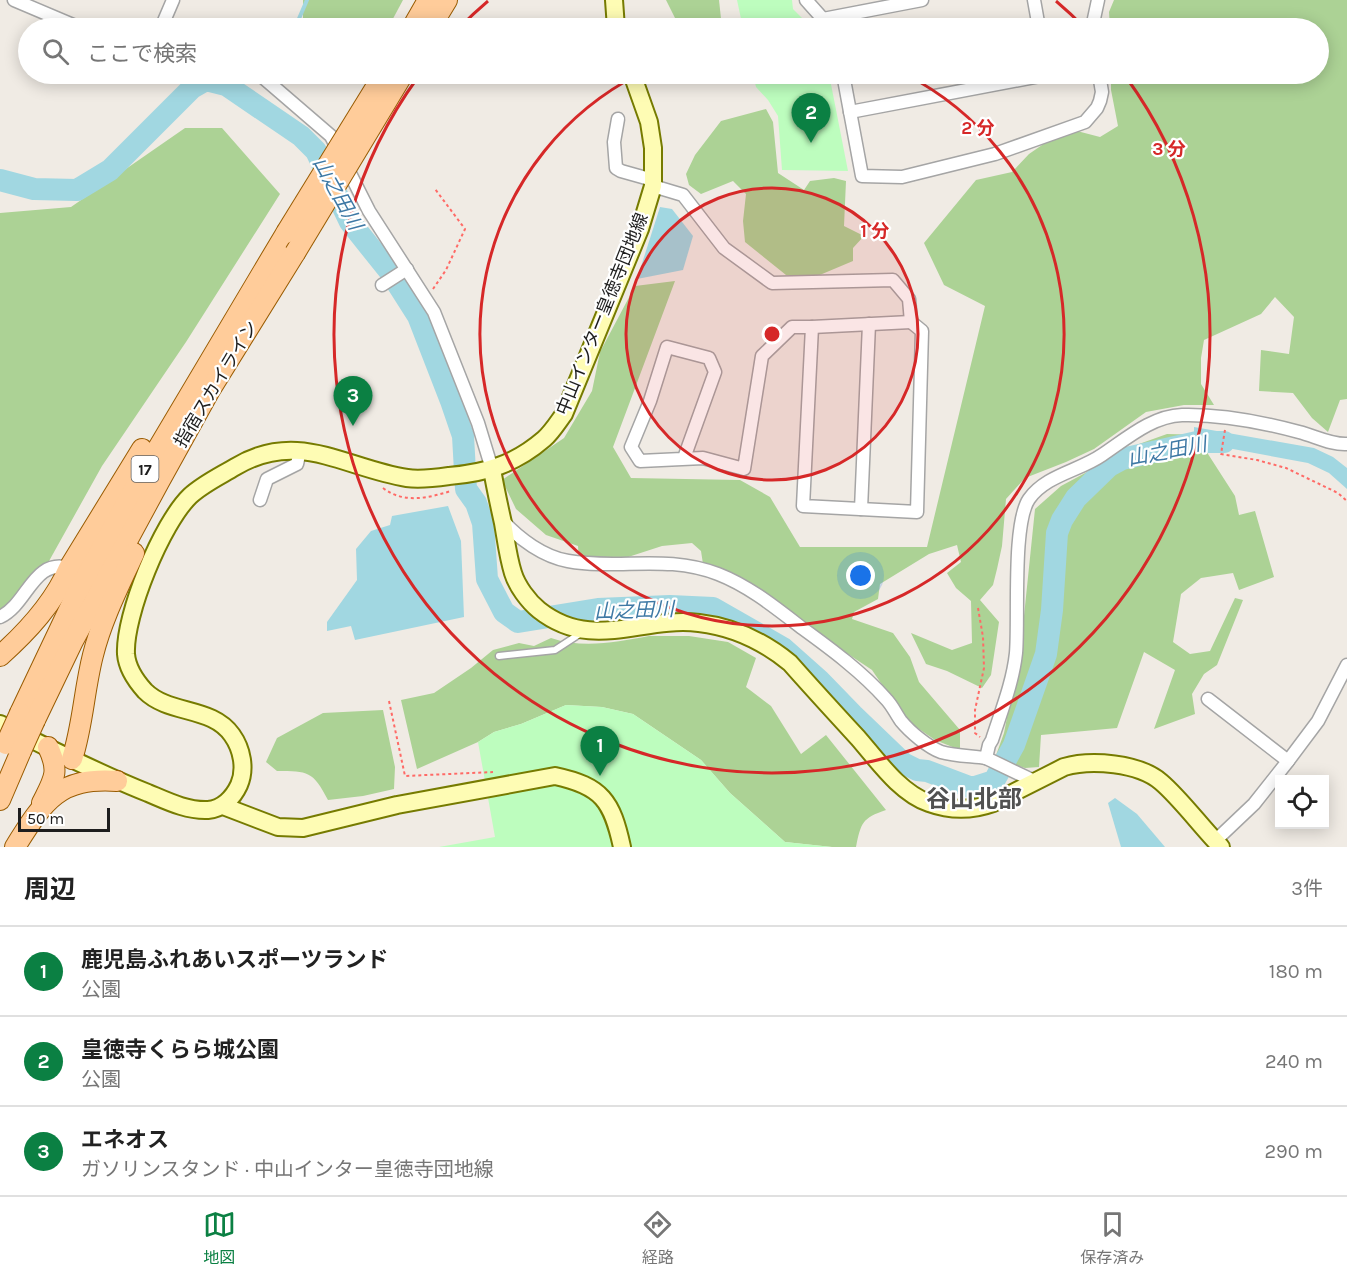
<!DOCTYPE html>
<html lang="ja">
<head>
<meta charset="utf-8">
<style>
  body { margin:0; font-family:Karla,"Noto Sans JP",sans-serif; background:#f2f2f2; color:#222 }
  .controls { position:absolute; right:18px; bottom:18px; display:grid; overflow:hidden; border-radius:0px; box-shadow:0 3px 15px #0003 }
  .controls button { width:54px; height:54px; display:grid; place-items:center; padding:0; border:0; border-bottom:2px solid #e0e0e0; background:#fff; color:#222; font:30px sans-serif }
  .scale { position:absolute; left:18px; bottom:15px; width:92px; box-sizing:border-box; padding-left:6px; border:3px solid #1e1e1e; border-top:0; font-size:16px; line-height:21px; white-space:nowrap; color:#1e1e1e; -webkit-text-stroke:4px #fff; paint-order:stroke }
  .you { position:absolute; left:861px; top:576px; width:21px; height:21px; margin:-15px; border:4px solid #fff; border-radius:50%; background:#1a73e8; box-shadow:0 0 0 9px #1a73e833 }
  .badge { display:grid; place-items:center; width:39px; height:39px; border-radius:50%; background:#0b8043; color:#fff; font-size:20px; font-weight:700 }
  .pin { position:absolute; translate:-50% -50px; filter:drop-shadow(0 2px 3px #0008) }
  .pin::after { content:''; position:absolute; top:32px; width:21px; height:18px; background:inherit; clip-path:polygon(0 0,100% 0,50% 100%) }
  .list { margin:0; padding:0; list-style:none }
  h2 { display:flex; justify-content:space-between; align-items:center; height:78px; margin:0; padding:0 24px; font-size:26px }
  h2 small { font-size:20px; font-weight:400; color:#767676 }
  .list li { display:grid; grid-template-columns:39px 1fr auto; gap:18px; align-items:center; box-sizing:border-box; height:90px; padding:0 24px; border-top:2px solid #e0e0e0 }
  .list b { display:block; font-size:22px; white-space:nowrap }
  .list p { margin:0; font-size:20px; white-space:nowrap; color:#767676 }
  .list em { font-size:20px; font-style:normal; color:#767676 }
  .icon { flex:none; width:33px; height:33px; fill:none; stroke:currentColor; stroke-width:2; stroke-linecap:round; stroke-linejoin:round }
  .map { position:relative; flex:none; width:1347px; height:847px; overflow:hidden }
  .search { position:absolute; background:#fff; box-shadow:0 3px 15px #0003; left:18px; right:18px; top:18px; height:66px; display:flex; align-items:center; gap:15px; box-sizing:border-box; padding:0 21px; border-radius:33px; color:#767676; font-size:22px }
  .sheet { height:348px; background:#fff }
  nav { display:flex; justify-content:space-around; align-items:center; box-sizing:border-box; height:84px; border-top:2px solid #e0e0e0; background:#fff; font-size:16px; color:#767676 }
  nav a { display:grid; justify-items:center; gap:3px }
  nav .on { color:#0b8043 }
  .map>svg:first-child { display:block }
</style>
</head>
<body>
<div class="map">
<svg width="1347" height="847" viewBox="0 0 1347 847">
  <rect width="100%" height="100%" fill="#f0ebe4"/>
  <g fill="#acd295">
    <path d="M303 0H403L388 28H315L303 18Z"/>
    <path d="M666 0H719L722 28H680Z"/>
    <path d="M1114 0H1347V399L1340 400 1328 432 1312 418 1293 393 1259 391 1261 350 1289 354 1294 317 1275 297 1261 314 1204 340 1201 358V384L1214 405H1184L1146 412 1094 449 1066 462 1025 478 1006 499 1002 546 997 569 993 585 980 600 999 622 991 675 982 688 947 671 926 664 911 633 952 650 972 643 971 601 956 588 947 573 961 562 957 545 929 554 880 584 878 599 854 612 852 619 893 633 910 657 919 682 960 730V750L935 740 906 720 872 670 848 654 824 643 749 582 703 564 701 551 692 543 662 546 622 559 579 562 578 546 546 535 516 509 502 480 564 438 592 391 600 352 635 286 675 281 613 447 631 478 740 480 770 497 800 547H927L985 306 944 285 924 243 976 180 1012 172 1029 154 1045 143 1077 131 1100 137 1118 126 1111 90V74H1318V28H1110L1109 12Z"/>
    <path d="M766 109 773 122 778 173 804 190 810 181 834 178 846 181 844 226 864 236 853 248V261L815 277 786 275 745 242 743 221 746 194 733 181 701 194 689 185 686 174 695 155 721 121Z"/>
    <path d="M185 128H222L280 194 186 342 102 466 34 588 0 621V213L71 207Z"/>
    <path d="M1167 434 1210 435 1208 454 1235 496 1239 515 1255 511 1274 577 1239 590 1233 573 1201 578 1181 594 1173 642 1190 654 1210 651 1235 598 1243 600 1217 665 1204 674 1192 694 1195 714 1154 729 1175 670 1144 652 1117 728 1041 735 1039 767 1025 768 995 758 1004 733 1021 645 1035 509 1061 486 1139 444Z"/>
    <path d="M649 636H689L728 642 756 658 746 687 771 706 801 754 826 735 886 810C862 818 861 823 856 847H832L785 842 730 793 701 760 633 714 602 707 566 705 521 724 494 732 478 742 417 769 401 700 434 693 471 668 493 650 519 643 534 646 551 638C583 649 617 642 649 636Z"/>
    <path d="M383 710 395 767 394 789 363 796 328 800C313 771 308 771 277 771L266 762 277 738 323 713Z"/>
  </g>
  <g fill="#bdfdbe">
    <path d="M737 0H792L793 9 812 28H743Z"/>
    <path d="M753 74H829L848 171 782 170 778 116 768 100 756 87Z"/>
    <path d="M566 705 602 707 633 714 701 760 730 793 785 842 832 847H439L495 837 478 742 494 732 521 724Z"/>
  </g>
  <g fill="#a1d7e1">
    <path d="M660 207 672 209 693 236 683 270 637 279Z"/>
    <path d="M1194 427 1314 448 1333 457 1347 468V489L1329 473 1308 463 1233 449 1194 445Z"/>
    <path d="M448 506 461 541 464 617 355 640 351 626 327 631V622L357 580 356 549 371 531 390 525 392 516Z"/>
    <path d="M1115 798 1137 814 1165 847H1121L1108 803Z"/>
  </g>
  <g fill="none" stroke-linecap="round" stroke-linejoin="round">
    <path stroke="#a1d7e1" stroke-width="4" d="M295 28 307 0"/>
    <path stroke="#a1d7e1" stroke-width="22" d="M0 180 34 189 77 190 110 170 192 88 206 80 226 85 301 136 316 151 350 222 390 272 418 316 451 401 463 436 466 489 476 503 483 523 487 579 504 612 518 622 598 609 670 606 713 608 783 648 819 680 853 715 903 763 917 770 927 771 972 788 994 781 1014 745 1046 654 1052 610 1057 533 1062 520 1076 498 1109 466 1122 459 1197 442H1224"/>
    <defs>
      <path id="lane" d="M499 656 555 650 581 633"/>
      <g id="street">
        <path d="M14 0 80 28"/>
        <path d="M806 0 831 28"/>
        <path d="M1034 0 1039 28"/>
        <path d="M823 19 922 0"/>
        <path d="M161 28 173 0"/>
        <path d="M1092 28 1098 0"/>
        <path d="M259 74 331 136 369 211 434 312 478 423 492 469"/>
        <path d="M843 74 862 176 902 177 995 154 1085 122 1097 108 1100 101 1102 92 1099 74"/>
        <path d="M850 112 1051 74"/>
        <path d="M618 119 614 142 616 168 621 171 653 180"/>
        <path d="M653 186 683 195 724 248 772 283 893 280 909 299 911 322 922 331 917 512 803 506 812 327H792L762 356 744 469 703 458 640 461 631 447 650 401 667 347 709 358 715 372 684 458"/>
        <path d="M382 285 407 269"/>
        <path d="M812 327 911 322"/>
        <path d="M260 500 267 479 297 464 300 451"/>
        <path d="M861 509 869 324"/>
        <path d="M503 521C519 539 544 557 568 561 619 570 666 554 718 574 749 586 776 608 802 628 831 649 862 672 886 699 892 705 896 714 901 721 910 732 928 747 941 752 955 756 972 756 986 758"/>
        <path d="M0 617C28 604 33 558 69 568"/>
        <path d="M1208 699 1288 761 1254 804 1215 841"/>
        <path d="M1288 761 1318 721 1347 665"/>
        <path d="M1034 781 986 758 989 745 992 740C1001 712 1013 682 1016 653 1019 619 1012 524 1029 499 1046 475 1079 471 1102 455 1126 439 1152 416 1182 415 1221 414 1262 422 1299 432 1315 436 1331 445 1347 444"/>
      </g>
      <g id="secondary">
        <path d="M614 0 616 28"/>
        <path d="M492 469C495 487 499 505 503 523 506 540 508 557 513 573 517 586 528 601 539 610 592 652 641 616 699 623 734 627 763 641 790 663 812 688 835 713 858 738 878 761 900 793 929 803 951 811 971 811 993 803L1064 767C1091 759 1139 763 1161 782 1181 799 1202 828 1221 847"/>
        <path d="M0 724C49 748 97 773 148 793 167 801 187 811 208 810 222 809 233 798 239 785 246 769 242 749 232 735 212 706 169 715 145 691 136 681 127 667 126 654 124 615 162 523 190 496 203 484 220 476 235 467 298 429 344 468 407 478 420 480 435 478 449 476 486 473 515 464 544 439 552 432 558 422 564 414L640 229 653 186V148L649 122 632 74"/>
        <path d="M223 806 278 827 303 828 397 805 555 776C602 786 612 801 622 847"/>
      </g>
      <g id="primary">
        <path d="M412 28 428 0"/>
        <path d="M430 28 447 0"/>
        <path d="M0 656C28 631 54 603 69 568L142 449"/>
        <path d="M20 713 76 595 142 475 286 233"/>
        <path d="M35 720 73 641 159 482 210 390 295 253"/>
        <path d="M72 759C83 725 84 690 93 655 102 619 119 586 134 553"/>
        <path d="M0 800 21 751"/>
        <path d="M42 803C54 779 60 772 48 747"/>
        <path d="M15 847C44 801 58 777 117 781"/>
      </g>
    </defs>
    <use href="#lane" stroke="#a5a5a5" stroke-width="9"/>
    <use href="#street" stroke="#a5a5a5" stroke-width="15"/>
    <use href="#secondary" stroke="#767b00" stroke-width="20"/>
    <use href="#primary" stroke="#995b00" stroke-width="22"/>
    <g stroke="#ff6a66" stroke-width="2" stroke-dasharray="3 3" stroke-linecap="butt">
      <path d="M433 289 446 270 465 229 435 189"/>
      <path d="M1225 430 1221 454 1257 460 1286 468 1338 493 1347 501"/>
      <path d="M383 488C404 504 428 498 451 491"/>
      <path d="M978 608 983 637 984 668 975 710V733L980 737"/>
      <path d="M389 701 405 776 493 772"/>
    </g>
    <use href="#lane" stroke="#fff" stroke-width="6"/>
    <use href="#street" stroke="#fff" stroke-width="12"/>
    <use href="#secondary" stroke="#fefcb4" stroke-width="16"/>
    <use href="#primary" stroke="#ffcc9a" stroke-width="20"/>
    <defs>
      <g id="primary-bridge">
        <path d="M286 233 384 74"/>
        <path d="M295 253 403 74"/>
        <path d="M6 744 20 713"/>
        <path d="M21 751 35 720"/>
      </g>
    </defs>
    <use href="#primary-bridge" stroke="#995b00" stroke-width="22" stroke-linecap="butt"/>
    <use href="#primary-bridge" stroke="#ffcc9a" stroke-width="20"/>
  </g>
  <circle cx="772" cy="334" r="146" fill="#d62828" fill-opacity=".12"/>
  <g fill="none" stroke="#d62828" stroke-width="3">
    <circle cx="772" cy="334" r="146"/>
    <path d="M905 74A292 292 0 1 1 639 74"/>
    <path d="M460 27A438 438 0 0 1 488 1M1056 1A438 438 0 0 1 1084 27M1126 77A438 438 0 1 1 418 77"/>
  </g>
  <g text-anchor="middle" stroke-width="4.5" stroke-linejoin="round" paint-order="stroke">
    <rect fill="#fff" stroke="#626262" stroke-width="1.5" x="131.5" y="456" width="27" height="26" rx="4.5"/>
    <g font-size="16" font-weight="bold" fill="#1e1e1e">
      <text x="145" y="475">17</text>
    </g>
    <g font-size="18" fill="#1e1e1e" stroke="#fff">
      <text transform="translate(602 314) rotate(-68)" y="6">中山インター皇徳寺団地線</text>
      <text transform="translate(216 384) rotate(-59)" y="6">指宿スカイライン</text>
    </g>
    <g font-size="20" font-style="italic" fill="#3e79a5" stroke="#fff">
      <text transform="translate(338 193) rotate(61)" y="7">山之田川</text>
      <text transform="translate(1167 451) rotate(-11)" y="7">山之田川</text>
      <text transform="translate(634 610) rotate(-2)" y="7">山之田川</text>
    </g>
    <g font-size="24" font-weight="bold" fill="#515151" stroke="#fff">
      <text x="974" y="807">谷山北部</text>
    </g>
  </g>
  <circle cx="772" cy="334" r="9" fill="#d62828" stroke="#fff" stroke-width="3"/>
  <g font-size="18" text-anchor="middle" font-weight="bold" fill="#d62828" stroke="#fff" stroke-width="4.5" stroke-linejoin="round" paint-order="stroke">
    <text x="978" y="134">2 分</text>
    <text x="1169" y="155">3 分</text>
    <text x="875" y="237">1 分</text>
  </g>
</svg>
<div class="controls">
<button><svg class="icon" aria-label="locate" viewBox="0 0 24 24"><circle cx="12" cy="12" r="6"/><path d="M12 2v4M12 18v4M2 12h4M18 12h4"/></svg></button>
</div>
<div class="scale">50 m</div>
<div class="you"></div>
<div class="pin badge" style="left:600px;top:776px">1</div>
<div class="pin badge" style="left:811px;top:143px">2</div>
<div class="pin badge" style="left:353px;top:426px">3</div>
<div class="search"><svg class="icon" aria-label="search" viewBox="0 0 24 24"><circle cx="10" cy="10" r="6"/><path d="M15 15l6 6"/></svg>ここで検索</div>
</div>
<section class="sheet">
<h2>周辺<small>3件</small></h2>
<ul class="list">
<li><span class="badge">1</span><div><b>鹿児島ふれあいスポーツランド</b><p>公園</p></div><em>180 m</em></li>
<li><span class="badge">2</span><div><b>皇徳寺くらら城公園</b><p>公園</p></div><em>240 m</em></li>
<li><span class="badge">3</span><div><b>エネオス</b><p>ガソリンスタンド · 中山インター皇徳寺団地線</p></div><em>290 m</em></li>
</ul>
</section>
<nav>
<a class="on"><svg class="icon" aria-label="map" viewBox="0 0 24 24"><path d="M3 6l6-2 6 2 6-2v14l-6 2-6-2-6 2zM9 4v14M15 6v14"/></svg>地図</a>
<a><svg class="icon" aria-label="directions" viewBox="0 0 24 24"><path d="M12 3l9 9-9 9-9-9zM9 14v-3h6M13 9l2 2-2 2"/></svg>経路</a>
<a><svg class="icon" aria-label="saved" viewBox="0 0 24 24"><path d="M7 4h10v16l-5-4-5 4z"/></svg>保存済み</a>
</nav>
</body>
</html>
